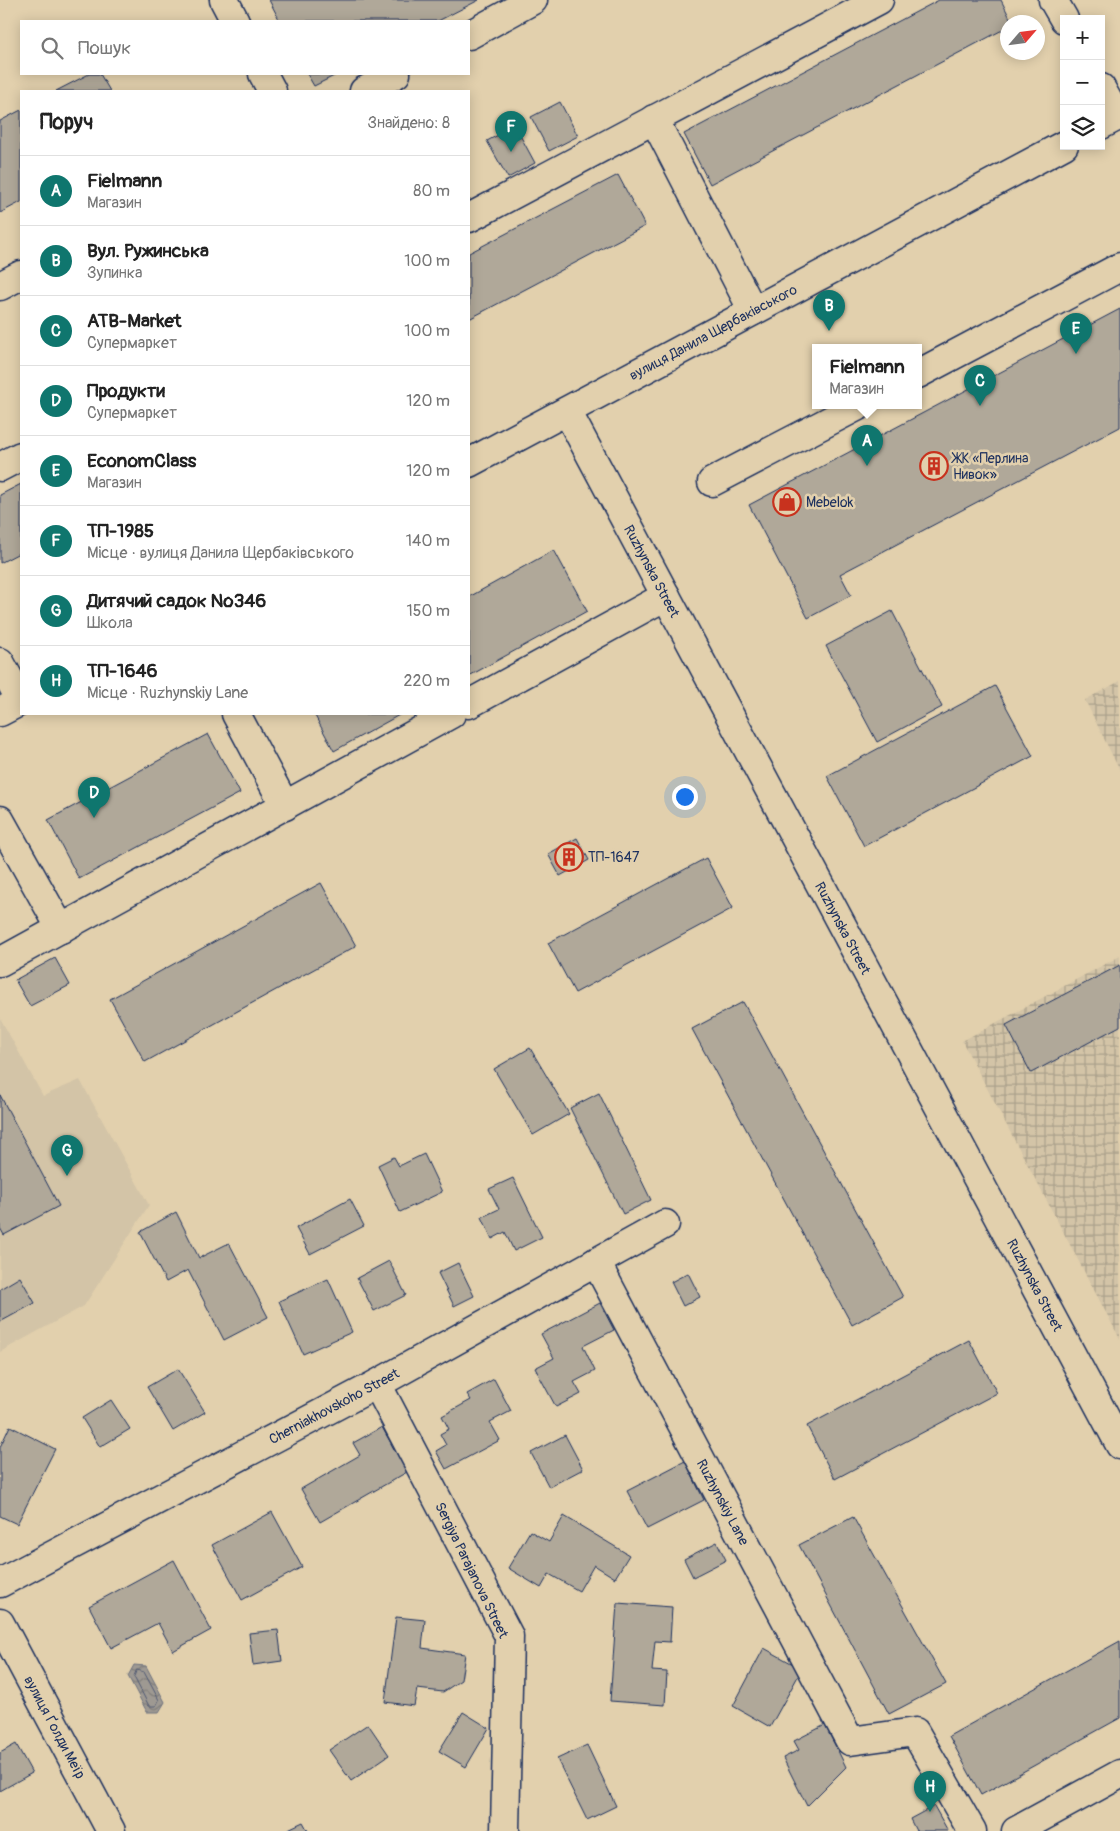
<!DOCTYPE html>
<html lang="uk">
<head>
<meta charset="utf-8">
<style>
  body { margin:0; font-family:Pangolin,sans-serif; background:#f2f2f2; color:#222 }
  .controls { position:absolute; right:15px; top:15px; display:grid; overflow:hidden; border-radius:0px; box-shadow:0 2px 12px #0003 }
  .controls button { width:45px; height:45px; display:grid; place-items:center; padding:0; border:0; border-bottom:1px solid #e0e0e0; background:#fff; color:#222; font:25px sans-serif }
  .compass { position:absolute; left:1000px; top:15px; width:45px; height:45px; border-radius:50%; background:#fff; box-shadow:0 2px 12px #0003; rotate:62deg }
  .you { position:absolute; left:684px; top:796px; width:18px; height:18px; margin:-12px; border:4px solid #fff; border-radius:50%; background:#1a73e8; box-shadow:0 0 0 8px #1a73e833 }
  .badge { display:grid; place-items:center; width:32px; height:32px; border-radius:50%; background:#0f766e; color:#fff; font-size:16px; font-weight:700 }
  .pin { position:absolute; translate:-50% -41px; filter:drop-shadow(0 1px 2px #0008) }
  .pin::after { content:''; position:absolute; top:26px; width:18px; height:15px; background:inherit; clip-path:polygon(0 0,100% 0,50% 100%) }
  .popup { position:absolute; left:812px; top:344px; width:110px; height:65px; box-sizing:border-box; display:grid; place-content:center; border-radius:0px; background:#fff; filter:drop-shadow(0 1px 4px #0005); font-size:16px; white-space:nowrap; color:#767676 }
  .popup b { font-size:19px; color:#222 }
  .popup::after { content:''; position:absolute; left:50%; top:100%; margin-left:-10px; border:10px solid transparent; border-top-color:#fff }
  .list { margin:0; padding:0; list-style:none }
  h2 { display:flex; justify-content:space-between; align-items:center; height:65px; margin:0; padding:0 20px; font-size:21px }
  h2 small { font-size:16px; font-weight:400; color:#767676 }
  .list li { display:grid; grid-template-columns:32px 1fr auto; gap:15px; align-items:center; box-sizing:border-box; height:70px; padding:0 20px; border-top:1px solid #e0e0e0 }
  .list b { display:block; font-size:19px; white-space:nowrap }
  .list p { margin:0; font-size:16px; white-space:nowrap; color:#767676 }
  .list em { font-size:16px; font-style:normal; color:#767676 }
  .icon { flex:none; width:28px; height:28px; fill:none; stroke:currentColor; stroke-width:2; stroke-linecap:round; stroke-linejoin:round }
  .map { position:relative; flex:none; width:1120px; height:1831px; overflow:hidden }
  .search { position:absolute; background:#fff; box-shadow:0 2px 12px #0003; left:20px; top:20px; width:450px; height:55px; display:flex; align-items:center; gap:12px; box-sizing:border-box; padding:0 18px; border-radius:0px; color:#767676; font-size:19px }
  .panel { position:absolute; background:#fff; box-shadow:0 2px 12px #0003; left:20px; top:90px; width:450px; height:625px; border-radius:0px }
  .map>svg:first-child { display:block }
</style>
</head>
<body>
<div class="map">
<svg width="1120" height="1831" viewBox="0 0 1120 1831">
  <defs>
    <pattern id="industrial-grid" width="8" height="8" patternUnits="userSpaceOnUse" patternTransform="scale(1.25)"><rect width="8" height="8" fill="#d3c4a7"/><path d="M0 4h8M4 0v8" fill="none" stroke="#aaa08b"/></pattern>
    <pattern id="water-waves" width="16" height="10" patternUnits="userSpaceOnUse" patternTransform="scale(1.25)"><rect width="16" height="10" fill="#9e9992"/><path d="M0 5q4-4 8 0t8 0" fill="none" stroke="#807d7a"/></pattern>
  </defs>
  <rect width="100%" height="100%" fill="#e2d0ad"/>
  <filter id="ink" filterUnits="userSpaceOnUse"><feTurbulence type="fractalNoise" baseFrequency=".02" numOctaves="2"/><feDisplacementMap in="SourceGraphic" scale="10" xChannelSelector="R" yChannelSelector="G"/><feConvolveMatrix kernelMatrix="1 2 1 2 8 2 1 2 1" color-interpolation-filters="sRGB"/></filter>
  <g filter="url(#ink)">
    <path fill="#d3c4a7" d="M0 1018 43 1096 80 1080 149 1205 84 1306 0 1352Z"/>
    <g fill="url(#industrial-grid)">
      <path d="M1120 681V771L1085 700Z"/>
      <path d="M1120 956V1339L962 1041Z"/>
    </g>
    <path fill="url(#water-waves)" stroke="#6a6f7d" d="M134 1665 146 1666 165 1702 159 1712H147L128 1676Z"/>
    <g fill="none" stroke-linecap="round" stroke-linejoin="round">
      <path stroke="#4f5973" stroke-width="1" d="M137 1670 144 1672 159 1700 156 1706H149L134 1677Z"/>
    </g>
    <g fill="#b0a899" stroke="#1b2f5e">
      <path d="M269 0H479L438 21H280Z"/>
      <path d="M939 0H1001L1012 22H1008V27L710 184 684 134Z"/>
      <path d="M89 74H100L110 91H56Z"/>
      <path d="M307 74H338L314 86Z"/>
      <path d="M560 102 578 136 549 151 531 117Z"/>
      <path d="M21 110V202L0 213V121Z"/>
      <path d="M515 126 535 163 508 178 487 141Z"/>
      <path d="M618 175 645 226 469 319V253Z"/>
      <path d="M1120 309V427L840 574 851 595 808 618 749 505Z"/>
      <path d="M21 484V552L0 563V495Z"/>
      <path d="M554 550 587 611 469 676V597Z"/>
      <path d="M892 611 942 707 877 742 826 646Z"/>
      <path d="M995 686 1033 756 864 846 827 776Z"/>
      <path d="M314 714H401L334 751Z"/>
      <path d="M208 734 240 793 79 879 48 820Z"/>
      <path d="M577 838 589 860 560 876 548 854Z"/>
      <path d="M706 858 733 908 575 993 548 943Z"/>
      <path d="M321 883 356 946 145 1062 110 999Z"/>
      <path d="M55 958 70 985 30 1006 15 980Z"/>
      <path d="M1120 965V1026L1031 1073 1006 1025Z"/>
      <path d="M743 1002 903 1297 852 1325 692 1029Z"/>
      <path d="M530 1048 569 1114 533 1135 494 1069Z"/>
      <path d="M599 1093 651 1200 623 1214 570 1108Z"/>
      <path d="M0 1095 59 1206 4 1235 0 1228Z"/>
      <path d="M424 1154 442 1192 400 1212 378 1165 394 1157 399 1166Z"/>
      <path d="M513 1178 542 1237 514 1251 505 1232 492 1239 482 1217 499 1209 489 1189Z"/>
      <path d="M350 1199 364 1226 310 1254 296 1228Z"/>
      <path d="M176 1212 199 1258 229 1243 268 1317 224 1340 188 1270 166 1282 140 1232Z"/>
      <path d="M389 1261 406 1295 374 1311 357 1278Z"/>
      <path d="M458 1263 474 1296 454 1306 438 1273Z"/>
      <path d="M688 1273 700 1297 683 1306 671 1282Z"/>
      <path d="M20 1277 35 1303 0 1322V1289Z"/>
      <path d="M328 1279 352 1332 303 1354 279 1301Z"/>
      <path d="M600 1303 614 1330 583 1346 595 1371 574 1382 581 1394 556 1407 535 1368 554 1358 541 1334Z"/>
      <path d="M969 1340 997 1393 835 1479 807 1426Z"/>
      <path d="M178 1369 205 1412 173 1431 147 1387Z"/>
      <path d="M494 1379 511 1411 490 1422 500 1440 446 1469 436 1451 446 1445 440 1434 449 1429 442 1416 471 1400 467 1394Z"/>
      <path d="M111 1400 130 1429 100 1447 82 1418Z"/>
      <path d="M10 1426 55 1449 17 1524 0 1516V1447Z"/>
      <path d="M382 1427 407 1472 320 1522 301 1489 360 1455 353 1443Z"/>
      <path d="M565 1435 583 1469 549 1487 531 1453Z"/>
      <path d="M685 1461 704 1500 647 1529 627 1491Z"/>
      <path d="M272 1512 302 1567 242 1600 212 1545Z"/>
      <path d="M564 1516 629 1555 615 1578 594 1565 579 1591 549 1574 541 1588 508 1568 530 1531 549 1542Z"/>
      <path d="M853 1517 946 1684 889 1714 799 1545Z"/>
      <path d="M717 1542 726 1560 693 1577 684 1559Z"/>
      <path d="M174 1560 211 1630 173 1651 158 1623 111 1648 89 1606Z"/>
      <path d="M617 1603 672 1607 670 1642 655 1641 652 1671 667 1672 665 1705 610 1701Z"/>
      <path d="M396 1617 425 1620 422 1648 465 1654 461 1680 443 1692 417 1689 414 1706 385 1702Z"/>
      <path d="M278 1630 282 1661 253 1665 249 1633Z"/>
      <path d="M1120 1641V1718L981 1795 949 1736Z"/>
      <path d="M764 1648 802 1669 770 1727 733 1706Z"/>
      <path d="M463 1712 489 1728 466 1767 439 1751Z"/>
      <path d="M368 1724 389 1755 351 1781 329 1750Z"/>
      <path d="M825 1725 846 1767 807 1806 783 1758 799 1750 794 1741Z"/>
      <path d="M16 1744 32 1773 0 1791V1753Z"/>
      <path d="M587 1745 616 1806 587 1820 557 1759Z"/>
      <path d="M934 1806 948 1831H916L910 1819Z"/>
      <path d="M303 1822 308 1831H284Z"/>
    </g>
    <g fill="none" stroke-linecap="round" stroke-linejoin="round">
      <defs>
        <g id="minor">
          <path d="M224 0 235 21"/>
          <path d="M1053 0 1064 19"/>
          <path d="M469 35 533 0"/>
          <path d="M263 74 272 91"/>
          <path d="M1101 88 1117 117"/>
          <path d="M364 91 396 74"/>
          <path d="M654 119 753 311"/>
          <path d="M469 218 879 0"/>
          <path d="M0 286 21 275"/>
          <path d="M918 374 1120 267"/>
          <path d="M567 411 1120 1445"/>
          <path d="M0 467 21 456"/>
          <path d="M712 482 860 405"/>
          <path d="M0 662 21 701"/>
          <path d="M469 704 666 596"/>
          <path d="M236 714 285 806"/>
          <path d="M0 820 61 929"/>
          <path d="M0 962 451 714"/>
          <path d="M596 1262 850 1741 915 1732 972 1831"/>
          <path d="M377 1384 509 1636 505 1831"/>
          <path d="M0 1583 377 1384 665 1224"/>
          <path d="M0 1623 111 1831"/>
          <path d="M1016 1831 1120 1774"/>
        </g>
        <g id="major">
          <path d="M1101 125 1120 115"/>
          <path d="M469 463 1064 145"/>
          <path d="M0 712 21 701"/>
        </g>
      </defs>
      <use href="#minor" stroke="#1b2f5e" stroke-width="31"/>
      <use href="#major" stroke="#1b2f5e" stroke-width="31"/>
      <use href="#minor" stroke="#e2d0ad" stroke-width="28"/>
      <use href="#major" stroke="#e2d0ad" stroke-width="28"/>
    </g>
  </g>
  <defs>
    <symbol id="building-ring" viewBox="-11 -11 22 22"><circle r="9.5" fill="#e2d0ad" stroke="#c8321e" stroke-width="1.5"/><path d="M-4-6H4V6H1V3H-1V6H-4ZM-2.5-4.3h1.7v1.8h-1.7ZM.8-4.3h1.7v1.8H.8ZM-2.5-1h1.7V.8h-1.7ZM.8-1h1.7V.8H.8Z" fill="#c8321e"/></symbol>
    <symbol id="shop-ring" viewBox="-11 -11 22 22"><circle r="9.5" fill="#e2d0ad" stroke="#c8321e" stroke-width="1.5"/><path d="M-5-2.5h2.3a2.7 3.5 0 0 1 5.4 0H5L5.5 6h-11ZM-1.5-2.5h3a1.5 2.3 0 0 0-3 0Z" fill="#c8321e"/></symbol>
  </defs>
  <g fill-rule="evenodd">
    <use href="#building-ring" x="918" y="450" width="32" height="32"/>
    <use href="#shop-ring" x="771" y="486" width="32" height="32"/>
    <use href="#building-ring" x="553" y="841" width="32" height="32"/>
  </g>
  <g text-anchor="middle" stroke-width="5" stroke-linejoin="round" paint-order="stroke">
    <g font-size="14" fill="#1b2f5e" stroke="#e2d0ad">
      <text transform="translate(713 332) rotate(-28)" y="5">вулиця Данила Щербаківського</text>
      <text transform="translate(652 571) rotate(62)" y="5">Ruzhynska Street</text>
      <text transform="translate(843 928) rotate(62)" y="5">Ruzhynska Street</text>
      <text transform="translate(1035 1285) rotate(62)" y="5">Ruzhynska Street</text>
      <text transform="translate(334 1406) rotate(-28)" y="5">Cherniakhovskoho Street</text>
      <text transform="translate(723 1502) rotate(62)" y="5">Ruzhynskiy Lane</text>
      <text transform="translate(472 1570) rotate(64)" y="5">Sergiya Parajanova Street</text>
      <text transform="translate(55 1727) rotate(62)" y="5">вулиця Ґолди Меїр</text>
    </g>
    <g font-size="14" fill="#1b2f5e" stroke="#e2d0ad" text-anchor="start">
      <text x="953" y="463">ЖК «Перлина<tspan x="953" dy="16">Нивок»</tspan></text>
      <text x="806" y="507">Mebelok</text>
      <text x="588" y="862">ТП-1647</text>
    </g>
  </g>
</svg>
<div class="controls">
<button>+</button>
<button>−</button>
<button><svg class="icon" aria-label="layers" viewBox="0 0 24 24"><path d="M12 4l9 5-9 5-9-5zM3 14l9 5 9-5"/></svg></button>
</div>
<svg class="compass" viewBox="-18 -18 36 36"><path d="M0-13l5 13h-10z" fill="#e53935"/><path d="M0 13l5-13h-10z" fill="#767676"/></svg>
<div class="you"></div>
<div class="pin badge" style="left:867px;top:466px">A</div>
<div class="popup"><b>Fielmann</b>Магазин</div>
<div class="pin badge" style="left:829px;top:331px">B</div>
<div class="pin badge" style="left:980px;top:406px">C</div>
<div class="pin badge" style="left:94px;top:818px">D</div>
<div class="pin badge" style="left:1076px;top:354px">E</div>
<div class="pin badge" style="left:511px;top:152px">F</div>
<div class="pin badge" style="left:67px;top:1176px">G</div>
<div class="pin badge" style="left:930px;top:1812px">H</div>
<div class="search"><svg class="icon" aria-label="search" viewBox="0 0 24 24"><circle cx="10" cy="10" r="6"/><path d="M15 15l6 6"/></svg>Пошук</div>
<section class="panel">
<h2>Поруч<small>Знайдено: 8</small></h2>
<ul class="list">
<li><span class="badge">A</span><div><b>Fielmann</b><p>Магазин</p></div><em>80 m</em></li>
<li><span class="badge">B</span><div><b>Вул. Ружинська</b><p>Зупинка</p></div><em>100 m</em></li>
<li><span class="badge">C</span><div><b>ATB-Market</b><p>Супермаркет</p></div><em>100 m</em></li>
<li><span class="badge">D</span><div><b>Продукти</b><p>Супермаркет</p></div><em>120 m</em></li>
<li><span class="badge">E</span><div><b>EconomClass</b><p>Магазин</p></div><em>120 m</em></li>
<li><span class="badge">F</span><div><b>ТП-1985</b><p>Місце · вулиця Данила Щербаківського</p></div><em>140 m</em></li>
<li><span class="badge">G</span><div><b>Дитячий садок №346</b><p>Школа</p></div><em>150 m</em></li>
<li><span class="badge">H</span><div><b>ТП-1646</b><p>Місце · Ruzhynskiy Lane</p></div><em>220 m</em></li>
</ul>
</section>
</div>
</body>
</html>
